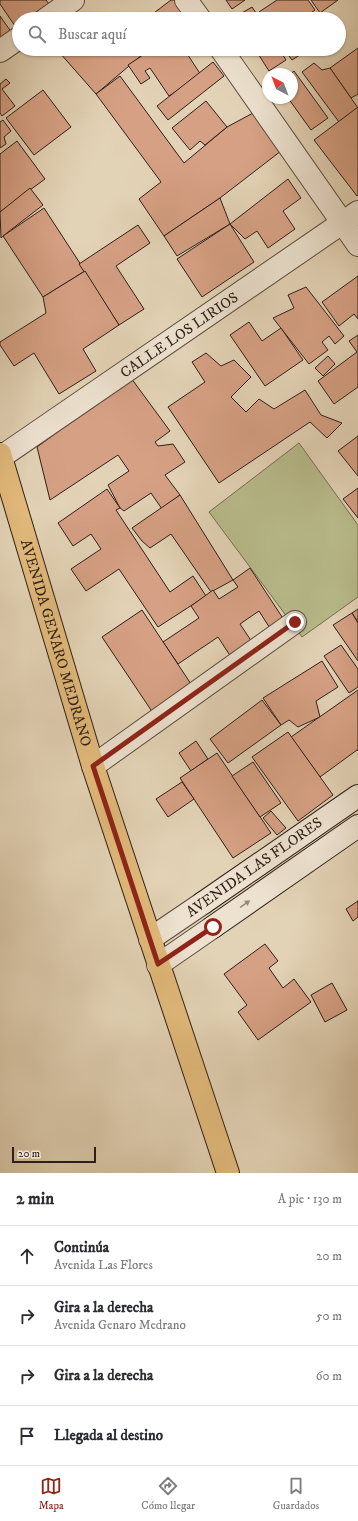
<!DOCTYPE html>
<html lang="es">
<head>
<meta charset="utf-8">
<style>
  body { margin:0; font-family:"IM FELL DW Pica",serif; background:#f7f7f7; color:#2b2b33 }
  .compass { position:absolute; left:262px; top:68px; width:36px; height:36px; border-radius:50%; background:#fff; box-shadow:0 1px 3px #0004; rotate:318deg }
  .scale { position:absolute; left:12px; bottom:10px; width:84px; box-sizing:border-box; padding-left:4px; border:2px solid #2e1f17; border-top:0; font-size:11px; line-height:14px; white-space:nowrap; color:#2e1f17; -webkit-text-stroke:3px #ede2d0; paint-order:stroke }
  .stop { position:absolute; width:12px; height:12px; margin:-9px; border:3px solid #8f2418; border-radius:50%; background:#fff }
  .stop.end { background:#8f2418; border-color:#fff; box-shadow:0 1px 4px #0008 }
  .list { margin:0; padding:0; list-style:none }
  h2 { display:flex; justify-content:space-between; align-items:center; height:52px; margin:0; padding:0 16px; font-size:17px }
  h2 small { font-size:13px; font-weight:400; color:#7c7c81 }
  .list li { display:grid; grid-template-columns:26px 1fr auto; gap:12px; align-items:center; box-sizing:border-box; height:60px; padding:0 16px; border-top:1px solid #e1e1e2 }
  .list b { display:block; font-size:15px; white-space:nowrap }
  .list p { margin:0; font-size:13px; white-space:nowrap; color:#7c7c81 }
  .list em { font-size:13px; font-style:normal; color:#7c7c81 }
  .icon { flex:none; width:22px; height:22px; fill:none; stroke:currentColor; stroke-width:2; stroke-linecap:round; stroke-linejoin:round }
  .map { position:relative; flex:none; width:358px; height:1173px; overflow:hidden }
  .search { position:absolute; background:#fff; box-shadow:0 1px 3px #0004; left:12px; right:12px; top:12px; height:44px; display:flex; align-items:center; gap:10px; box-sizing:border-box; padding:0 14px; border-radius:22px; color:#7c7c81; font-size:15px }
  .sheet { height:292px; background:#fff }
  nav { display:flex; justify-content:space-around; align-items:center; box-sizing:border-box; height:56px; border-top:1px solid #e1e1e2; background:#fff; font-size:11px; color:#7c7c81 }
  nav a { display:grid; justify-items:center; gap:2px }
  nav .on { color:#8f2418 }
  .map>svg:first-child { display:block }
</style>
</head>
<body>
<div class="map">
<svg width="358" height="1173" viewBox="0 0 358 1173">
  <rect width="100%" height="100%" fill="#e3d3b6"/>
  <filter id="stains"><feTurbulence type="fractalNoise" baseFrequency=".005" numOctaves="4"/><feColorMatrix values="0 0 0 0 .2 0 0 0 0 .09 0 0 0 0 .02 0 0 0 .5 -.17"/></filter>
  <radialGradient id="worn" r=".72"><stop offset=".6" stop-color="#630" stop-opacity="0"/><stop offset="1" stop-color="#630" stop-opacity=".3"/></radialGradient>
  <path fill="#b8bb8b" stroke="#736d51" d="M299 443 358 525V597L302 637 209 512Z"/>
  <g fill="#d6a084" stroke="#2e1f17">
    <path d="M0 0H46L49 4 25 19H19V23L15 26 0 4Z"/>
    <path d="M171 0H174L188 19H146Z"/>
    <path d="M226 0H245L232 9Z"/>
    <path d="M277 0H308L315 10 302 19H264L259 12Z"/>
    <path d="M311 0H338L320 13Z"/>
    <path d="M252 7 260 19H236L235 17Z"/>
    <path d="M0 16 12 33 0 41Z"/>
    <path d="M358 48V94L351 98 330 68Z"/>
    <path d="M63 49H149L96 94 59 52Z"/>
    <path d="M152 49H184L201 75 169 96 150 68 145 71 150 78 141 84 128 65Z"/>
    <path d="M255 49H279L286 60 269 71Z"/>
    <path d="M284 49H309L292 60Z"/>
    <path d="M213 62 224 76 168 120 157 106Z"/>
    <path d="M314 63 322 70 330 68 358 108 339 122 302 72Z"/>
    <path d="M294 71 328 118 311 130 288 98H292V74H290Z"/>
    <path d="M120 76 184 163 227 127 253 113 281 151 220 198 164 236 139 199 161 182 96 94Z"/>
    <path d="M6 79 10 83 2 89 15 106 2 116 0 113V84Z"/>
    <path d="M43 90 71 127 34 155 6 118Z"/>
    <path d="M206 101 227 127 205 145 200 141 190 150 172 128Z"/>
    <path d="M358 107V195L357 196 314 140Z"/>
    <path d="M3 120 11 131 4 137 6 144 0 148V122Z"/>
    <path d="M17 141 45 179 0 212V154Z"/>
    <path d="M288 179 301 198 283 211 295 229 268 248 257 231 245 239 230 224Z"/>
    <path d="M30 188 43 205 3 236 1 238 0 212Z"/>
    <path d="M220 198 230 224 177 256 164 236Z"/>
    <path d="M44 208 85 271 43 297 3 236Z"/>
    <path d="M230 224 254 262 202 297 177 259Z"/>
    <path d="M138 225 150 243 116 266 144 309 119 325 79 264Z"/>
    <path d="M85 271 119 325 83 349 96 371 59 394 34 353 14 366 0 345V342L46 313 43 297Z"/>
    <path d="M358 276V319L354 314 339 326 322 302Z"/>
    <path d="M306 287 344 336 335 344 329 336 322 342 328 350 309 364 273 318 294 308 288 295Z"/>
    <path d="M249 322 262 341 281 328 303 360 265 386 230 335Z"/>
    <path d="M358 335V387L334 404 318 381 357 352 349 341Z"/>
    <path d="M206 353 221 366 234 360 251 377 231 397 246 412 259 399 274 409 305 390 321 415 342 423 327 438 310 422 219 483 168 407 205 382 192 362Z"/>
    <path d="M328 356 335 364 323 376 315 368Z"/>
    <path d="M131 378 170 431 155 442 158 446 173 444 185 462 165 475 180 495 162 509 151 493 124 511 120 508 108 485 129 471 118 455 50 500 37 447Z"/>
    <path d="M358 436V476L338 451Z"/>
    <path d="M358 488V518L343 499Z"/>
    <path d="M107 489 120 508 116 510 170 592 193 576 206 596 158 627 119 569 86 591 71 569 101 549 91 534 73 546 58 523Z"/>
    <path d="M180 495 233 580 211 592 171 534 150 548 142 541 132 528Z"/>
    <path d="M250 568 286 623 273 633 259 611 240 624 252 642 231 657 218 637 178 664 163 642 199 618 191 606 213 590 219 599 238 587 233 580Z"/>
    <path d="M358 609V622L352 613Z"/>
    <path d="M142 610 193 687 153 713 102 637Z"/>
    <path d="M352 613 358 623V661L333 625Z"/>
    <path d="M341 645 358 669V687L349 693 324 656Z"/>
    <path d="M322 661 338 687 316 701 320 717 298 727 289 720 281 725 263 698Z"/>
    <path d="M358 690V751L357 750 320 777 291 737Z"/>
    <path d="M262 700 281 725 228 763 210 739Z"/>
    <path d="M288 732 333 795 298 821 252 757Z"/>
    <path d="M196 741 208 759 191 771 179 753Z"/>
    <path d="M217 753 271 833 233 858 180 778Z"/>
    <path d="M253 762 281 803 260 817 232 776Z"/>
    <path d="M182 782 194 799 168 817 156 799Z"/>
    <path d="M271 811 286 828 277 835 263 818Z"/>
    <path d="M358 901V917L353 921 346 909Z"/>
    <path d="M265 944 278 961 269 968 283 988 294 979 311 1002 258 1040 238 1012 247 1005 224 974Z"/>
    <path d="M332 983 347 1010 325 1022 311 995Z"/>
  </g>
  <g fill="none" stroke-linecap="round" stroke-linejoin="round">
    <defs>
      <g id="street">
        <path d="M186 0 200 19"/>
        <path d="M46 19 73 0"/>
        <path d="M221 49 358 245"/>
        <path d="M0 51 19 38"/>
        <path id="s1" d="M1 457 358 212"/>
        <path d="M93 766 295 622"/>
        <path d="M150 939 203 903"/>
        <path d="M158 965 213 927"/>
      </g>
      <g id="secondary">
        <path d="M203 903 358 796"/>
        <path d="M213 927 358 826"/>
      </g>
      <g id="primary">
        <path id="s2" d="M0 454 93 766 228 1173"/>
      </g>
    </defs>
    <use href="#street" stroke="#5b4c3f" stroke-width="24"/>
    <use href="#secondary" stroke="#2e1f17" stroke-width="24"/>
    <use href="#primary" stroke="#2e1f17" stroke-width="24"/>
    <use href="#street" stroke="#ede2d0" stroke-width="22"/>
    <use href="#secondary" stroke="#ede2d0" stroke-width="22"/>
    <use href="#primary" stroke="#e2ba7b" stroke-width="22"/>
  </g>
  <defs><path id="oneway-solid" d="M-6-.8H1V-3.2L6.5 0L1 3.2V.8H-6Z"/></defs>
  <use fill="#978a7d" href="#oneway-solid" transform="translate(245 904) rotate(-35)"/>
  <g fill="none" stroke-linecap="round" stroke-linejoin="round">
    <path stroke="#8f2418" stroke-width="5" d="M213 927 158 964 93 766 295 622"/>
  </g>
  <g text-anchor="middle" stroke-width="3" stroke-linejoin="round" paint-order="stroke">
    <g font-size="15" fill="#2e1f17" stroke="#ede2d0">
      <text dy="5" stroke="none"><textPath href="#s1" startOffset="216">CALLE LOS LIRIOS</textPath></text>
      <text dy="5" stroke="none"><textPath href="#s2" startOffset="197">AVENIDA GENARO MEDRANO</textPath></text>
      <text transform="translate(254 867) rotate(-35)" y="5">AVENIDA LAS FLORES</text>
    </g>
  </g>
  <rect width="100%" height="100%" filter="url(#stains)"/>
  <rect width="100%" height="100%" fill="url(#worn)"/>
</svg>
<svg class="compass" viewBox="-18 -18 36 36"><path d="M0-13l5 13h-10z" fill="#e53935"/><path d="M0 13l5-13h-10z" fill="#7c7c81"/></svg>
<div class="scale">20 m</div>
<div class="stop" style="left:213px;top:927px"></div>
<div class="stop end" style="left:295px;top:622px"></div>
<div class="search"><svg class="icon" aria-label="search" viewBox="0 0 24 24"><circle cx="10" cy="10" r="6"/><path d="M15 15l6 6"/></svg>Buscar aquí</div>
</div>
<section class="sheet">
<h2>2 min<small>A pie · 130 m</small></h2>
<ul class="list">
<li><svg class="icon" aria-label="ahead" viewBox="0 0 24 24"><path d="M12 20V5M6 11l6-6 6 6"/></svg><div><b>Continúa</b><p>Avenida Las Flores</p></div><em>20 m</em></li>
<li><svg class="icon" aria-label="right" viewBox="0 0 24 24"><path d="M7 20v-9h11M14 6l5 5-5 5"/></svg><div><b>Gira a la derecha</b><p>Avenida Genaro Medrano</p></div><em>50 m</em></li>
<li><svg class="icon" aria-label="right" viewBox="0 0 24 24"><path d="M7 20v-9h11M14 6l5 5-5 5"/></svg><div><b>Gira a la derecha</b></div><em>60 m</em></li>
<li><svg class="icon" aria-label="arrive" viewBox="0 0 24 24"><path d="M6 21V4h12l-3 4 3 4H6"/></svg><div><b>Llegada al destino</b></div></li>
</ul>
</section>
<nav>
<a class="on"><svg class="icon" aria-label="map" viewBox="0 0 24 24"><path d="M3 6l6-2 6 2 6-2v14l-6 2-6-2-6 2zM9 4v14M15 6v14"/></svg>Mapa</a>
<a><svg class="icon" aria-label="directions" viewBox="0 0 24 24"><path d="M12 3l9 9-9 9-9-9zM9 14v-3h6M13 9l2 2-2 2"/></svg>Cómo llegar</a>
<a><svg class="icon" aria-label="saved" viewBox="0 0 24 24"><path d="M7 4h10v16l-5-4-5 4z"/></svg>Guardados</a>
</nav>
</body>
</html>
